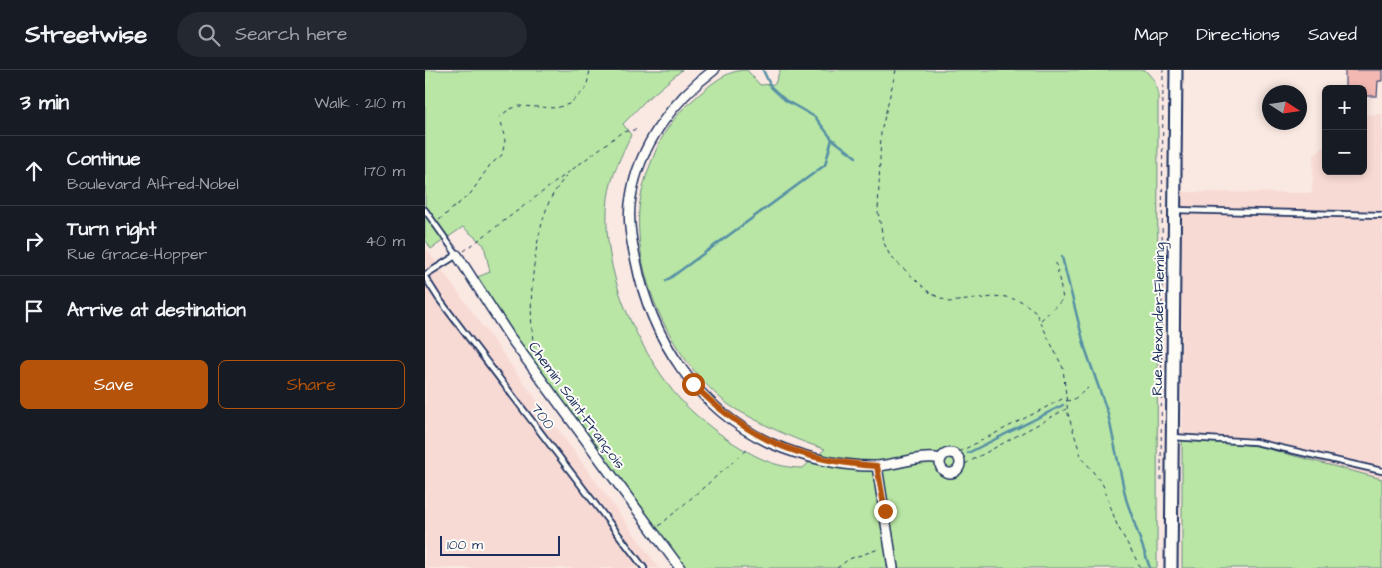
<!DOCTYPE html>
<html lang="en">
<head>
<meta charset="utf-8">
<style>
  body { margin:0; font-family:"Architects Daughter",sans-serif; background:#242831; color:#f1f3f6 }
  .controls { position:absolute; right:15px; top:15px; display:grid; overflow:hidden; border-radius:8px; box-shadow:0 2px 8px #0003 }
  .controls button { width:45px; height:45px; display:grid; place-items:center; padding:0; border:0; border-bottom:1px solid #363941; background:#171b24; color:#f1f3f6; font:25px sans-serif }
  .compass { position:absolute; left:837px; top:15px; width:45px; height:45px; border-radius:50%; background:#171b24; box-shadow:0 2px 8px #0003; rotate:102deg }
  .scale { position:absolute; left:15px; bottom:12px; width:120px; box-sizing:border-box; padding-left:5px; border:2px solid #1b2f5e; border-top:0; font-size:14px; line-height:18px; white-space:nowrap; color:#1b2f5e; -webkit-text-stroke:4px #fdfcf7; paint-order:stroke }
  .stop { position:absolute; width:15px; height:15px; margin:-11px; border:4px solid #b45309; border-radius:50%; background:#fff }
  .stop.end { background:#b45309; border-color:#fff; box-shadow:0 1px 5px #0008 }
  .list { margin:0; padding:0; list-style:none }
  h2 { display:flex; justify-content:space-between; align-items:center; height:65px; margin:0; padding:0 20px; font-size:21px }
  h2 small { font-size:16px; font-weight:400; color:#9ea1a6 }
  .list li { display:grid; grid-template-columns:32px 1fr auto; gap:15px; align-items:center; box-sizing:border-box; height:70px; padding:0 20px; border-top:1px solid #363941 }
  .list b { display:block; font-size:19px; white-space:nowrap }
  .list p { margin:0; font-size:16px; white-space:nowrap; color:#9ea1a6 }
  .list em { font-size:16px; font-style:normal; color:#9ea1a6 }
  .actions { display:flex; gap:10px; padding:15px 20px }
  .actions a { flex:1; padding:11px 0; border:1px solid #b45309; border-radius:8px; text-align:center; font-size:18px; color:#b45309 }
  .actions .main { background:#b45309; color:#fff }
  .icon { flex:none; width:28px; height:28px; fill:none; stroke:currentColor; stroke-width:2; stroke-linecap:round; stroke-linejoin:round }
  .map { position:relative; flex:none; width:957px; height:498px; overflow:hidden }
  header { display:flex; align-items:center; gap:30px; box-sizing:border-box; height:70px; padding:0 25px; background:#171b24; border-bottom:1px solid #363941 }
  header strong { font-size:24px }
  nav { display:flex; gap:28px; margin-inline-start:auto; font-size:18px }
  .search { width:350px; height:45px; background:#242831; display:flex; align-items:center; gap:12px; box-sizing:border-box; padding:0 18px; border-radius:28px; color:#9ea1a6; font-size:19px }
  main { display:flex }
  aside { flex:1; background:#171b24 }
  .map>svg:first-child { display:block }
</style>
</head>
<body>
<header>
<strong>Streetwise</strong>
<div class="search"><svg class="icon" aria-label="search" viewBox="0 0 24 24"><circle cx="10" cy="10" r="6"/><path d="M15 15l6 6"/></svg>Search here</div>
<nav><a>Map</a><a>Directions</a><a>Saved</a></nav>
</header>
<main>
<aside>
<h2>3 min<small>Walk · 210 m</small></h2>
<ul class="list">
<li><svg class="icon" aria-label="ahead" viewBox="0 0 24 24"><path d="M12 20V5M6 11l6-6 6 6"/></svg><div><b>Continue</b><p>Boulevard Alfred-Nobel</p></div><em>170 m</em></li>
<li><svg class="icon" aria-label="right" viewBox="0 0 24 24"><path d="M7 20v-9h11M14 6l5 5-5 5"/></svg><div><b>Turn right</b><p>Rue Grace-Hopper</p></div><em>40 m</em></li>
<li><svg class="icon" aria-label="arrive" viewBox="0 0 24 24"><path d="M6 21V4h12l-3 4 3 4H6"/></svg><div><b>Arrive at destination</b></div></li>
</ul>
<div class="actions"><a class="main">Save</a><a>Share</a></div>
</aside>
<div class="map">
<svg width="957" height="498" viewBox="0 0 957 498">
  <rect width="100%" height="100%" fill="#fae8e2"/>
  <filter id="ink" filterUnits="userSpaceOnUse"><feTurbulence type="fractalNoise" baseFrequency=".02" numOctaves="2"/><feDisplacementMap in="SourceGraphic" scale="10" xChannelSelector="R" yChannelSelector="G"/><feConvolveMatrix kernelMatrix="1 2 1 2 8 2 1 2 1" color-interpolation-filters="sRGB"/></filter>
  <g filter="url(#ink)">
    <g fill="#f8dad4">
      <path d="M957 44V409L832 376 757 367 756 122 887 123 889 85 901 75V101H938V45Z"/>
      <path d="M0 177 234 498H0Z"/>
    </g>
    <g fill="#b9e6a4" stroke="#6a8a81">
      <path d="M0 0H257L220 31 198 54 206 65C197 84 186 106 183 128 176 190 201 253 235 303 241 311 246 320 253 327 268 344 286 358 305 371 329 386 349 398 378 398L400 379C373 371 352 361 327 348 320 344 311 340 304 335 248 292 209 210 214 139 216 122 221 104 228 88 236 66 249 45 268 30 284 16 300 0 322 0L335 15 350 14 355 0H720L729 10 733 24 732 498H260L45 210 65 202 59 175 38 157 6 179 0 169Z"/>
      <path d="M757 367 832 376 957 409V498H757Z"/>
    </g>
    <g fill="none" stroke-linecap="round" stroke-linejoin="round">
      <g stroke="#5690a5" stroke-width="2.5">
        <path d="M338 0 346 17 360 30 390 47 407 69 431 87"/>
        <path d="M637 187 660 278 683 344 701 429 725 498"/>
        <path d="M241 211 400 95 407 69"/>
        <path d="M543 383 638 335"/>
      </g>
    </g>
    <path fill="#f3b8b2" stroke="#1b2f5e" d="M920 0H957V11H953L952 26H938V19H920Z"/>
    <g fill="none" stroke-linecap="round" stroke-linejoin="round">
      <defs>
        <g id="service">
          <path d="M0 140 32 185 0 205"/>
          <path d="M750 140 957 145"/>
          <path d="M0 207 14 229 219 498"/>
          <path d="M747 367 830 372 957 401"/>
        </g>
        <g id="minor">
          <path d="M289 0C248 30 214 76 206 127 202 148 206 170 211 191 226 268 272 339 345 373 377 387 417 397 452 396 473 395 496 384 516 389"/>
          <path d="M32 185 85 267 255 498"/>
          <circle cx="525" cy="393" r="10"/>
          <path d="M452 396 468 498"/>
        </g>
        <path id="tertiary" d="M746 498 751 0"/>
      </defs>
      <use href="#service" stroke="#1b2f5e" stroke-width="8"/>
      <use href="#minor" stroke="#1b2f5e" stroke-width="12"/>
      <use href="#tertiary" stroke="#1b2f5e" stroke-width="15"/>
      <g stroke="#1b2f5e" stroke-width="1" stroke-dasharray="4 4" stroke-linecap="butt">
        <path d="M471 0 456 62 453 142 459 173 465 186 492 211 505 223 524 232 577 226 596 231 610 241 638 298 643 344 656 386 678 415 692 455 716 498"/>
        <path d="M14 150 46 123 65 95 77 85 80 71 75 46 85 39 94 36 131 38 144 34 161 19 165 0"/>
        <path d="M39 181 197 62 214 59"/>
        <path d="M616 250 638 229 631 193"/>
        <path d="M110 285C102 240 107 175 124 132 128 123 135 114 141 106"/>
        <path d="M641 331 648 330 663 318"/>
        <path d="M534 382 639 328"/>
        <path d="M540 394 641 339"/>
        <path d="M736 410 738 0"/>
        <path d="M234 456 323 379"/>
        <path d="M412 498 424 489 454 479"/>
      </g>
      <use href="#service" stroke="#fdfcf7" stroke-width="4.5"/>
      <use href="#minor" stroke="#fdfcf7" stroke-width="9"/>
      <use href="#tertiary" stroke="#fdfcf7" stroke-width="11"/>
    </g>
  </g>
  <g fill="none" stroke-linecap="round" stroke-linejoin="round" filter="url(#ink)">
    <path stroke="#b45309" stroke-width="6" d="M268 314C323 370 376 391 452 396L460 441"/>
  </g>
  <g text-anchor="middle" stroke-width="4" stroke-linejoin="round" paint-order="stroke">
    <g font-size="15" fill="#1b2f5e" stroke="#fdfcf7">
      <text transform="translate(733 249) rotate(-89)" y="5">Rue Alexander-Fleming</text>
      <text transform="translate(152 335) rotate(54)" y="5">Chemin Saint-François</text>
      <text transform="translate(118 346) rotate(53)" y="5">700</text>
    </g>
  </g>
</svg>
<div class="controls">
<button>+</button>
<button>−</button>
</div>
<svg class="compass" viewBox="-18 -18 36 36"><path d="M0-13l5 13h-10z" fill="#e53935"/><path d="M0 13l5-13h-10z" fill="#9ea1a6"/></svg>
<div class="scale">100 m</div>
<div class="stop" style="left:268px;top:314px"></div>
<div class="stop end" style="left:460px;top:441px"></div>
</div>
</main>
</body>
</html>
